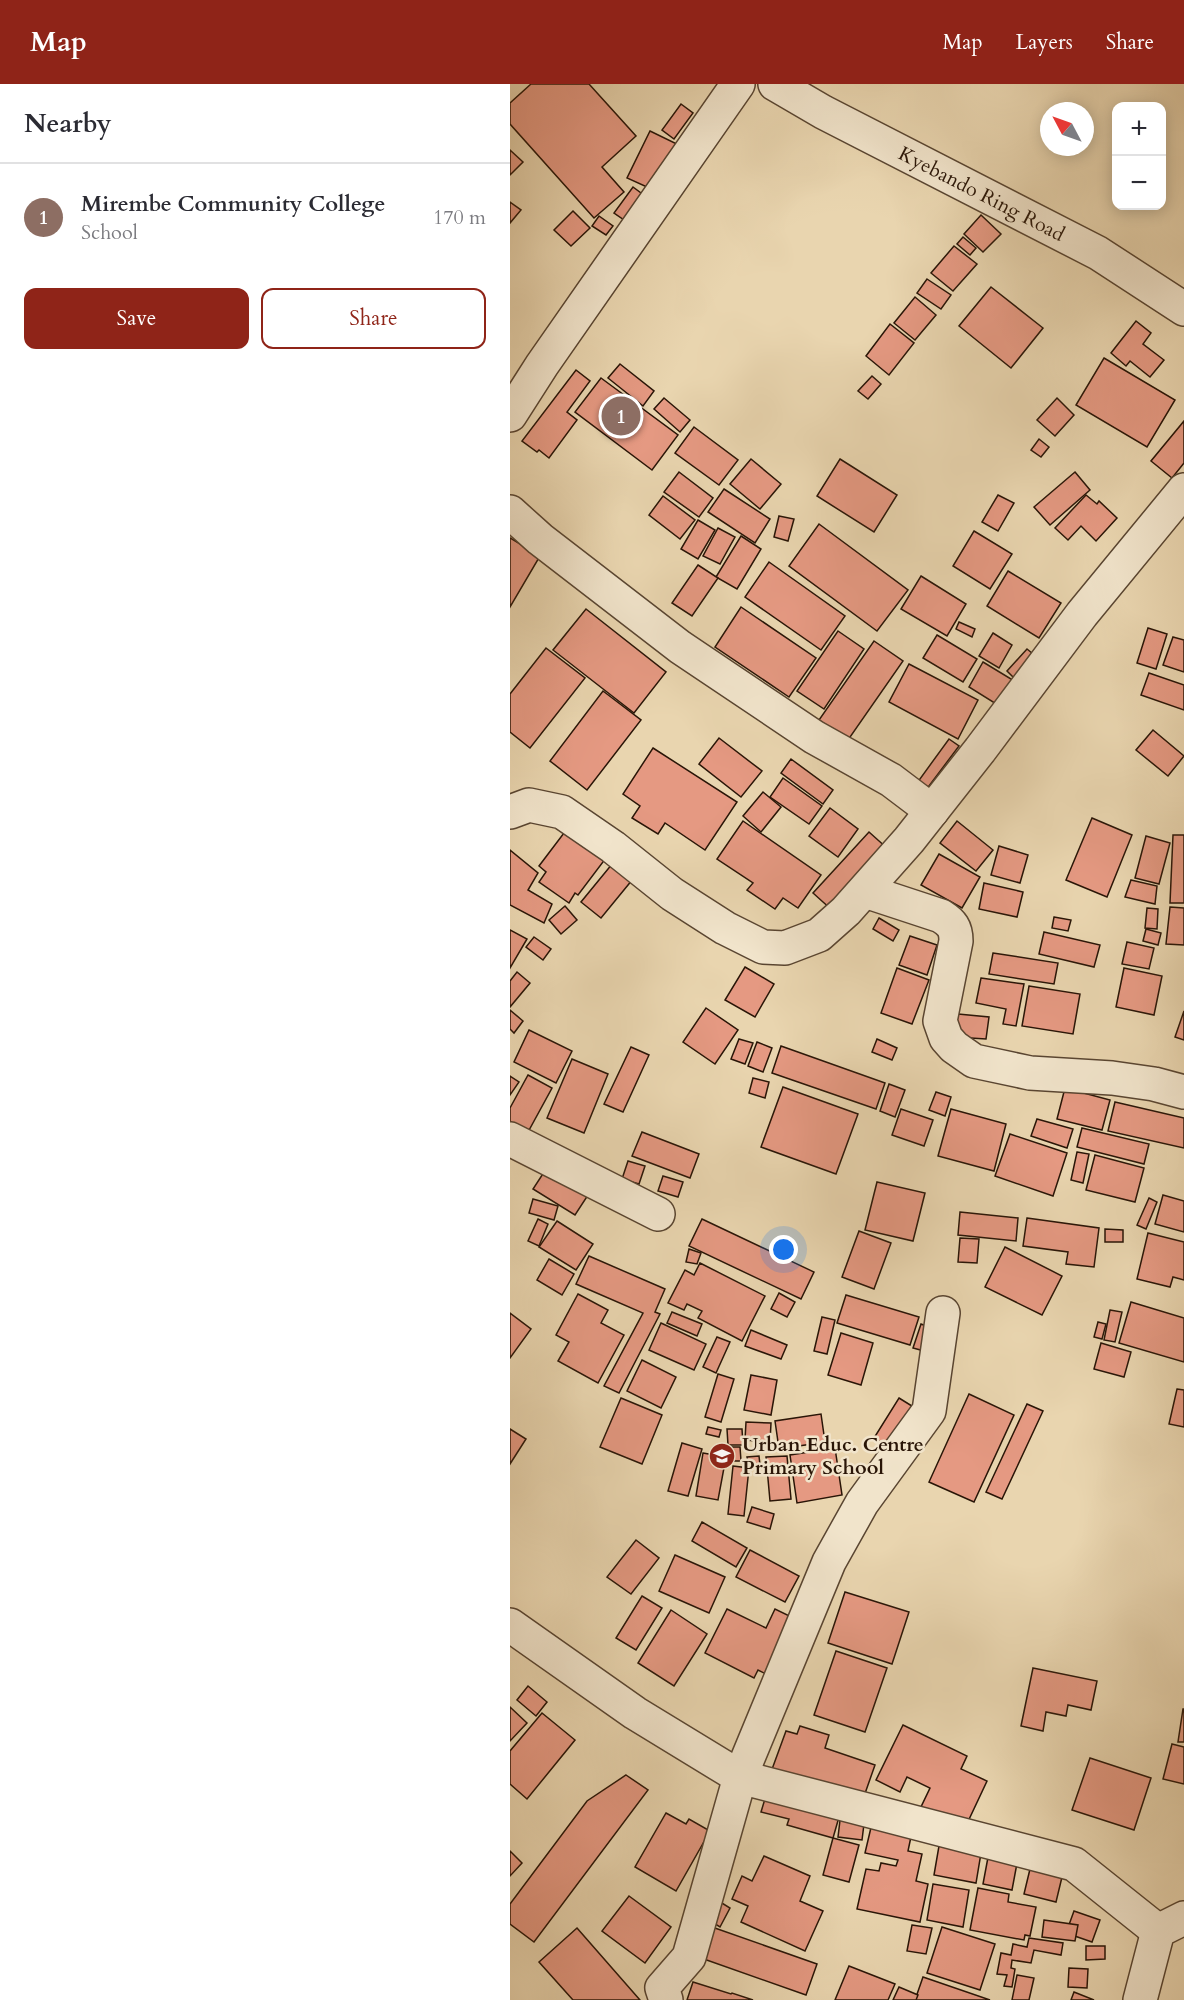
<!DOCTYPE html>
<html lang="en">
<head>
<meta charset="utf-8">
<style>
  body { margin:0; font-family:Cardo,serif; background:#f2f2f3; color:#2b2b33 }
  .controls { position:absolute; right:18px; top:18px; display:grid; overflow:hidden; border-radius:12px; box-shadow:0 3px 15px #0003 }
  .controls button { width:54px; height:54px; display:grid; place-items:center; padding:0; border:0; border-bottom:2px solid #e1e1e2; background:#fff; color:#2b2b33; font:30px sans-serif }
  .compass { position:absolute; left:530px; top:18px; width:54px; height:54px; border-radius:50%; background:#fff; box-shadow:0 3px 15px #0003; rotate:311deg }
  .you { position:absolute; left:274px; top:1166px; width:21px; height:21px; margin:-15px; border:4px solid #fff; border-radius:50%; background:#1a73e8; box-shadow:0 0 0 9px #1a73e833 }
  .badge { display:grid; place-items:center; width:39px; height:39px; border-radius:50%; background:#8f2418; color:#fff; font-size:20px; font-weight:700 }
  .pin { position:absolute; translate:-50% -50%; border:3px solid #fff; box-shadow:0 2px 6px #0006 }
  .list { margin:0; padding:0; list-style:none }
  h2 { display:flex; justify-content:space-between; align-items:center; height:78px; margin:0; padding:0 24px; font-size:26px }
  h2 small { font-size:20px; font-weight:400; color:#7c7c81 }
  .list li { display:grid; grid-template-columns:39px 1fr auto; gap:18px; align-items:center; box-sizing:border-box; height:108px; padding:0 24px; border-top:2px solid #e1e1e2 }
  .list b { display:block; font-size:22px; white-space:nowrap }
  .list p { margin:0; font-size:20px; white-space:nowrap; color:#7c7c81 }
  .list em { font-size:20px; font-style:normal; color:#7c7c81 }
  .actions { display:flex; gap:12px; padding:18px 24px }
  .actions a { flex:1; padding:14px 0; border:2px solid #8f2418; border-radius:12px; text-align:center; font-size:21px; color:#8f2418 }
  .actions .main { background:#8f2418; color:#fff }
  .map { position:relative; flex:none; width:674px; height:1916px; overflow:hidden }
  header { display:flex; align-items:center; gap:36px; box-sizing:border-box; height:84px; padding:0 30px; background:#8f2418; color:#fff }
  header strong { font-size:28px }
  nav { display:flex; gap:33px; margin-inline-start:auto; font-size:21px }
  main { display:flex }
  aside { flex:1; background:#fff }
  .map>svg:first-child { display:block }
</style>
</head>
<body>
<header>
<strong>Map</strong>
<nav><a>Map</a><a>Layers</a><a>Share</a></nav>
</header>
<main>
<aside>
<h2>Nearby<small></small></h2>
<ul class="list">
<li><span class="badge" style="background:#8d6e63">1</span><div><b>Mirembe Community College</b><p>School</p></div><em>170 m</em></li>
</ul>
<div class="actions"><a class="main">Save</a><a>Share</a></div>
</aside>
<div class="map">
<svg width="674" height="1916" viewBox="0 0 674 1916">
  <rect width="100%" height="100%" fill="#e9d5af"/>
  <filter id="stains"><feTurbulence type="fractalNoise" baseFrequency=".00333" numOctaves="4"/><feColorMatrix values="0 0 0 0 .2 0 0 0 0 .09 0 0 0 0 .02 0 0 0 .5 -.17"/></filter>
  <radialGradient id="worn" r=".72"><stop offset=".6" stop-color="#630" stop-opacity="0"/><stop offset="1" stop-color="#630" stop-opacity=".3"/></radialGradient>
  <g fill="#e59982" stroke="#291507" stroke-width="1.5">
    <path d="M21 0H79L126 52 92 83 114 108 84 134 0 40V19Z"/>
    <path d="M171 20 183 29 164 55 152 46Z"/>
    <path d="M140 47 171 62 148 108 117 94Z"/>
    <path d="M0 66 13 78 0 91Z"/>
    <path d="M123 103 139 115 120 140 104 129Z"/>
    <path d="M0 118 11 126 0 139Z"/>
    <path d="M63 127 80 144 61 162 44 146Z"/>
    <path d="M471 131 491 150 473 168 454 150Z"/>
    <path d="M89 132 103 142 96 151 82 142Z"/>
    <path d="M453 153 466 164 460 171 447 160Z"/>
    <path d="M444 162 467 180 443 207 421 189Z"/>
    <path d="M417 195 441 211 431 225 407 209Z"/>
    <path d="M481 203 533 244 501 284 449 242Z"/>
    <path d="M405 213 426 231 405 256 384 239Z"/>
    <path d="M626 237 641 249 633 260 654 276 640 293 620 277 616 282 601 269Z"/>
    <path d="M380 240 404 259 379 291 356 272Z"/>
    <path d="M594 274 665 316 637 363 566 321Z"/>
    <path d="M110 280 144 307 133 322 98 294Z"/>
    <path d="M66 286 80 297 57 328 67 336 39 374 29 366 27 368 12 357Z"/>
    <path d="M362 292 371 300 358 315 348 307Z"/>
    <path d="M91 294 168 351 142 386 65 328Z"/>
    <path d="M154 314 180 336 170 348 144 325Z"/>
    <path d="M547 314 564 331 545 352 527 336Z"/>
    <path d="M674 337V379L662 394 641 377Z"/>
    <path d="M184 343 228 376 209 401 165 369Z"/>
    <path d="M529 355 539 363 531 373 521 366Z"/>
    <path d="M241 375 271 400 250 425 220 400Z"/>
    <path d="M330 375 387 411 364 448 307 412Z"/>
    <path d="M169 388 203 414 189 433 154 408Z"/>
    <path d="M565 388 580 406 540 441 524 423Z"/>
    <path d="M214 405 260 435 245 459 198 428Z"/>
    <path d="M488 411 504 419 488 447 472 438Z"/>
    <path d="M576 411 587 420 589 417 607 434 586 457 571 442 558 456 545 444Z"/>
    <path d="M153 412 185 436 170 455 139 431Z"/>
    <path d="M269 432 284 435 278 457 264 453Z"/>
    <path d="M188 436 205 446 188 475 171 465Z"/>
    <path d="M309 440 398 506 367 547 279 482Z"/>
    <path d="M208 444 225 453 210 480 193 472Z"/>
    <path d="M464 447 502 470 480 505 443 482Z"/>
    <path d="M231 452 251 465 227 505 206 493Z"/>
    <path d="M0 454 30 472 0 523Z"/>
    <path d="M259 478 335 532 311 566 235 513Z"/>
    <path d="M188 481 208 494 182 532 162 519Z"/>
    <path d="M498 487 551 519 529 554 477 522Z"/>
    <path d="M411 492 456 520 437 552 391 525Z"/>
    <path d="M231 523 306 574 279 613 205 563Z"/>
    <path d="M76 525 156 588 124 629 43 566Z"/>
    <path d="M449 538 465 545 462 553 446 545Z"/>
    <path d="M638 544 657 550 646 585 627 579Z"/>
    <path d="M328 547 354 565 314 625 287 607Z"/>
    <path d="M483 549 502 561 489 584 469 572Z"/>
    <path d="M427 551 467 575 453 598 413 574Z"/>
    <path d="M663 553 674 556V588L653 581Z"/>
    <path d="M364 557 393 577 338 656 309 636Z"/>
    <path d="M36 564 75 594 20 664 0 648V610Z"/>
    <path d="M517 565 528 574 507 597 497 587Z"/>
    <path d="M473 578 506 598 491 623 459 603Z"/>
    <path d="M399 580 468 616 448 655 379 618Z"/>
    <path d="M639 589 674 601V626L631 611Z"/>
    <path d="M93 607 131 636 77 706 40 677Z"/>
    <path d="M643 646 674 672 658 692 626 666Z"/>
    <path d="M209 654 252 687 231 713 189 680Z"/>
    <path d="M439 655 449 662 416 706 407 699Z"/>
    <path d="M143 664 227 718 195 766 155 739 148 750 122 734 130 722 113 710Z"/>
    <path d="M281 675 323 706 313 720 271 689Z"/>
    <path d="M273 694 312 722 299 740 260 713Z"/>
    <path d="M253 708 271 723 251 748 233 732Z"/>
    <path d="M320 724 348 745 328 773 299 752Z"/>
    <path d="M582 734 622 751 597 813 556 796Z"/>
    <path d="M233 737 311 791 288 824 273 814 265 825 237 806 243 799 207 775Z"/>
    <path d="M447 737 483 766 466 787 430 759Z"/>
    <path d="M57 745 96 774 68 811 65 809 59 819 29 798 36 788 29 782Z"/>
    <path d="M359 748 378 765 323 827 303 809Z"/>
    <path d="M663 751H674V819H660Z"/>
    <path d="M636 752 660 759 649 800 625 794Z"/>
    <path d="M489 762 518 771 510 799 481 791Z"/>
    <path d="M0 766 28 789 18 806 42 820 34 839 0 821Z"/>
    <path d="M429 770 470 793 452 824 411 801Z"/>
    <path d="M107 774 127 790 91 834 71 818Z"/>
    <path d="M621 796 647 802 645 820 615 813Z"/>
    <path d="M474 799 513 808 507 833 469 825Z"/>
    <path d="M55 822 67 836 51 850 39 836Z"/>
    <path d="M660 823 674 824V861L656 860Z"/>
    <path d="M637 824 648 825 647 845 635 844Z"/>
    <path d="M544 833 561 836 558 847 542 844Z"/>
    <path d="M369 834 389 846 383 857 363 845Z"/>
    <path d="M636 845 651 849 648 861 633 857Z"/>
    <path d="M0 846 17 855 0 884Z"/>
    <path d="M534 848 590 861 584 883 529 870Z"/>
    <path d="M400 852 427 861 417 891 389 881Z"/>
    <path d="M24 853 41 865 33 876 16 863Z"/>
    <path d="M617 858 644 864 639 885 612 880Z"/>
    <path d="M483 869 548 879 544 900 479 890Z"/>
    <path d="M235 883 264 900 245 933 215 916Z"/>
    <path d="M387 884 419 896 402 940 371 929Z"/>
    <path d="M614 884 652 892 644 931 606 923Z"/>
    <path d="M7 888 20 899 0 923V897Z"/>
    <path d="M471 894 514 900 506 942 493 940 496 925 466 919Z"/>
    <path d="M519 902 570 910 563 950 512 942Z"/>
    <path d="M196 924 228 946 205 980 173 958Z"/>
    <path d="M0 926 13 937 4 949 0 945Z"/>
    <path d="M674 927V956L665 953Z"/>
    <path d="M448 930 479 933 476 955 445 953Z"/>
    <path d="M19 946 62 967 46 999 4 978Z"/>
    <path d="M229 955 243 959 235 980 221 975Z"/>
    <path d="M367 955 387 964 382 976 362 968Z"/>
    <path d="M247 958 262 964 253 988 238 982Z"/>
    <path d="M271 962 375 999 366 1025 262 989Z"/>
    <path d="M121 963 139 971 113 1028 94 1020Z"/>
    <path d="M62 975 98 990 74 1049 37 1034Z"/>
    <path d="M18 991 42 1004 18 1048 0 1039V1024Z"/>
    <path d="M0 992 9 998 0 1011Z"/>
    <path d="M243 994 259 998 255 1014 239 1009Z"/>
    <path d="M379 1000 395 1006 385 1033 370 1027Z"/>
    <path d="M273 1003 348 1030 326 1090 251 1063Z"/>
    <path d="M555 1004 600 1016 592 1046 547 1035Z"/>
    <path d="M426 1008 441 1013 435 1032 419 1026Z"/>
    <path d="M605 1018 674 1034V1064L598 1047Z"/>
    <path d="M391 1025 423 1036 414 1062 382 1051Z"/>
    <path d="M441 1025 496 1040 484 1087 428 1072Z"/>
    <path d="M527 1035 563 1045 557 1064 521 1052Z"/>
    <path d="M572 1044 639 1060 634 1080 567 1063Z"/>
    <path d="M132 1048 189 1070 180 1094 122 1072Z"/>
    <path d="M500 1050 557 1069 543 1112 485 1092Z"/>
    <path d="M567 1068 579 1070 573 1099 561 1096Z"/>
    <path d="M585 1071 634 1084 625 1118 576 1106Z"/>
    <path d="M118 1077 135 1082 129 1100 112 1095Z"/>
    <path d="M38 1082 80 1108 65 1131 23 1105Z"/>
    <path d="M153 1092 173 1098 168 1113 148 1107Z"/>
    <path d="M367 1098 415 1109 403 1157 355 1146Z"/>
    <path d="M653 1111 674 1117V1148L645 1140Z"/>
    <path d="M639 1114 647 1118 636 1145 627 1141Z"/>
    <path d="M23 1115 48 1122 44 1136 19 1129Z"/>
    <path d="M450 1128 508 1134 506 1157 448 1151Z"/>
    <path d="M517 1134 589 1144 584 1183 556 1180 558 1168 513 1162Z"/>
    <path d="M28 1135 38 1140 29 1162 18 1157Z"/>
    <path d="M192 1135 304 1188 291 1215 179 1162Z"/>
    <path d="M47 1137 83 1160 66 1186 29 1163Z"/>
    <path d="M595 1145 613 1146V1158H595Z"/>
    <path d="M349 1147 381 1159 364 1205 332 1193Z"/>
    <path d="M638 1149 674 1158V1196L663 1193 660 1203 627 1195Z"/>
    <path d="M450 1154 469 1155 467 1179 448 1178Z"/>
    <path d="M495 1163 552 1192 532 1231 475 1203Z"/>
    <path d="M179 1165 191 1169 187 1180 176 1178Z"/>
    <path d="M79 1172 155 1205 145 1228 150 1230 109 1309 94 1302 133 1229 66 1200Z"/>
    <path d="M39 1175 64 1190 52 1211 27 1196Z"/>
    <path d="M190 1179 255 1212 232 1257 188 1234 192 1227 177 1220 174 1226 158 1219 175 1186 184 1191Z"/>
    <path d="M269 1209 285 1218 277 1233 261 1225Z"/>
    <path d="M68 1210 98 1226 91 1239 114 1251 88 1299 48 1277 59 1258 46 1251Z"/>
    <path d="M336 1211 409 1233 400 1261 327 1239Z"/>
    <path d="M621 1218 674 1234V1278L609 1259Z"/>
    <path d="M600 1226 612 1228 605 1258 594 1256Z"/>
    <path d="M162 1228 192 1240 187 1252 157 1239Z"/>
    <path d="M0 1229 21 1245 0 1274Z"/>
    <path d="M312 1233 325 1236 317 1270 304 1267Z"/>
    <path d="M588 1238 596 1240 592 1255 584 1253Z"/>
    <path d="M151 1239 196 1260 184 1286 139 1266Z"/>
    <path d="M411 1240 426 1246 418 1268 403 1264Z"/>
    <path d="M241 1246 277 1261 271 1275 235 1262Z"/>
    <path d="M331 1249 363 1259 351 1301 318 1291Z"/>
    <path d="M207 1253 220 1258 206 1289 193 1283Z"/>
    <path d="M591 1259 621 1268 614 1293 584 1285Z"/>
    <path d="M132 1276 166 1293 151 1324 117 1307Z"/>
    <path d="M208 1290 224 1295 211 1338 195 1333Z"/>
    <path d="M241 1291 267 1296 261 1331 234 1326Z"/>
    <path d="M667 1305 674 1306V1343L659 1340Z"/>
    <path d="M459 1310 504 1331 464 1418 419 1398Z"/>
    <path d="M111 1314 152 1331 132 1380 90 1363Z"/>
    <path d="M389 1314 410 1327 385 1367 364 1354Z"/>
    <path d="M517 1320 533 1327 492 1415 476 1408Z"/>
    <path d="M311 1330 315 1358 269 1365 265 1337Z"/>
    <path d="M236 1338 261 1339 260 1358 235 1356Z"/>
    <path d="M198 1343 211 1346 209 1353 196 1350Z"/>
    <path d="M0 1345 16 1355 0 1380Z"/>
    <path d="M217 1345H232L233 1361H218Z"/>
    <path d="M172 1359 192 1365 178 1412 158 1407Z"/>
    <path d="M219 1363H230L231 1377H219Z"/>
    <path d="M325 1364 332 1411 287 1419 280 1371Z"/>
    <path d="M193 1369 216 1373 208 1416 186 1412Z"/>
    <path d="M249 1372 250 1381 239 1383 237 1373Z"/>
    <path d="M277 1372 281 1415 260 1417 256 1373Z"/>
    <path d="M223 1382 239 1384 234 1432 218 1430Z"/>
    <path d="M242 1423 264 1430 260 1445 237 1438Z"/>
    <path d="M192 1438 237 1464 226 1483 182 1457Z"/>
    <path d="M126 1456 149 1474 121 1510 97 1493Z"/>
    <path d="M240 1466 289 1492 275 1518 226 1493Z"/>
    <path d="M165 1471 215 1493 199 1529 149 1507Z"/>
    <path d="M335 1508 399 1528 382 1580 318 1559Z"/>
    <path d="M132 1512 152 1524 126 1566 106 1554Z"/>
    <path d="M217 1525 256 1544 265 1525 296 1540 268 1596 248 1586 244 1594 195 1569Z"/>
    <path d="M161 1526 197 1550 164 1602 128 1579Z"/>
    <path d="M326 1567 377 1584 355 1648 304 1631Z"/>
    <path d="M523 1584 587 1597 581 1626 558 1621 556 1632 536 1628 533 1647 511 1642Z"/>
    <path d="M18 1602 37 1618 26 1632 7 1616Z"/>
    <path d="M0 1623 17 1639 0 1657Z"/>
    <path d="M673 1625H674V1658H668Z"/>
    <path d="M32 1629 65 1656 17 1715 0 1700V1667Z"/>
    <path d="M393 1641 457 1672 451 1685 477 1697 454 1746 410 1725 420 1704 397 1693 390 1708 366 1696Z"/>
    <path d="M290 1642 319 1651 315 1664 365 1681 352 1718 261 1688 276 1647 287 1650Z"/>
    <path d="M662 1660 674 1663V1700L653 1695Z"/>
    <path d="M580 1674 641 1694 624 1746 562 1726Z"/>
    <path d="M116 1691 138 1706 24 1858 0 1840V1820L77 1717Z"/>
    <path d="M258 1705 331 1726 323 1754 277 1741 279 1735 251 1728Z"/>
    <path d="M331 1728 355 1732 352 1756 328 1753Z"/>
    <path d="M156 1729 176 1740 179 1735 200 1747 166 1807 125 1783Z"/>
    <path d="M363 1735 403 1743 398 1767 412 1770 406 1797 418 1800 410 1838 347 1825 356 1785 369 1787 371 1779 386 1782 388 1776 355 1769Z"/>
    <path d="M323 1754 349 1761 339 1798 313 1791Z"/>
    <path d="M430 1756 472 1763 466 1799 424 1791Z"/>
    <path d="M0 1767 12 1779 0 1792Z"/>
    <path d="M479 1768 508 1774 502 1806 473 1800Z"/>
    <path d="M254 1772 300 1792 290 1817 313 1827 295 1867 231 1838 238 1822 222 1815 232 1792 242 1797Z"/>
    <path d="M520 1785 552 1793 546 1818 514 1810Z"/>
    <path d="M423 1800 459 1806 453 1843 417 1836Z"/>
    <path d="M468 1804 499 1810 498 1818 526 1823 520 1852 515 1851 514 1856 460 1846Z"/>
    <path d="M119 1812 161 1843 135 1879 92 1847Z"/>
    <path d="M207 1816 220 1824 210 1843 197 1835Z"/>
    <path d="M564 1827 590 1836 582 1858 556 1849Z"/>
    <path d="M534 1836 568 1841 565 1857 532 1853Z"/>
    <path d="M402 1841 422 1844 416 1870 397 1867Z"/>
    <path d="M202 1843 307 1880 296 1911 191 1874Z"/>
    <path d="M432 1843 485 1860 470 1906 417 1889Z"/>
    <path d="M67 1844 130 1916H63L29 1878Z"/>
    <path d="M519 1854 553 1859 551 1871 524 1866 521 1879 502 1876 501 1884 505 1885 502 1903 494 1902 497 1891 487 1890 491 1869 501 1871 503 1860 517 1863Z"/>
    <path d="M576 1862H595V1875L576 1876Z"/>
    <path d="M339 1882 385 1900 378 1916H325Z"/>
    <path d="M559 1884 578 1885 577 1904 558 1903Z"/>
    <path d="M507 1891 524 1894 519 1916H502Z"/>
    <path d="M413 1893 480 1916H405Z"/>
    <path d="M183 1898 221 1910 222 1909 243 1916H177Z"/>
    <path d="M389 1903 408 1911 406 1916H383Z"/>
    <path d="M564 1908 584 1916H561Z"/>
  </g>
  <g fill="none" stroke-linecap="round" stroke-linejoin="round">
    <defs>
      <g id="minor">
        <path d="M0 331 32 281 228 0"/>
        <path d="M0 428 30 455 170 563 304 653 381 696 422 727"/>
        <path d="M0 728 19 721 52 728 103 763 162 810 215 844 253 863 275 864 309 851 336 827 399 756 470 666 572 530 674 406"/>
        <path d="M355 807 431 832C442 839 446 844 446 857L430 937 436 954 444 963 464 977 520 989 602 994 644 1000 674 1008"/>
        <path d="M0 1055 148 1130"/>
        <path d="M0 1541 125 1629 230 1693 564 1780 648 1847"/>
        <path d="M156 1916 152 1904 179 1873 230 1693 319 1478 352 1419 419 1327 433 1229"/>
        <path d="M630 1916 648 1847 674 1834"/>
      </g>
      <g id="tertiary">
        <path id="s1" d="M265 0 313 28 588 169 674 225"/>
      </g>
    </defs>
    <use href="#minor" stroke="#594531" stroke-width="36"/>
    <use href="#tertiary" stroke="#594531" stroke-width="36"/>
    <use href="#minor" stroke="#f1e4cb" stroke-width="33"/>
    <use href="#tertiary" stroke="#f1e4cb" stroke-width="33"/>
  </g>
  <defs>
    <symbol id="school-disc" viewBox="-11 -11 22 22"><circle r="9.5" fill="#8f2418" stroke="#f1e4cb"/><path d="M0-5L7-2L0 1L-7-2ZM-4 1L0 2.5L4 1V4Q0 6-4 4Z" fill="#fff"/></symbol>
  </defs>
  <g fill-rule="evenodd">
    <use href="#school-disc" x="197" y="1357" width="30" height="30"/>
  </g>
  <g text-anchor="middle" stroke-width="5" stroke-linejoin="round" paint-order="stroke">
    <g font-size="20" fill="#291507" stroke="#f1e4cb">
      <text dy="7" stroke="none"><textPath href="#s1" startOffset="234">Kyebando Ring Road</textPath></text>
    </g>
    <g font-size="20" font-weight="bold" fill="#291507" stroke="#f1e4cb" text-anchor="start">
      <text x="232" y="1367">Urban Educ. Centre<tspan x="232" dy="23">Primary School</tspan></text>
    </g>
  </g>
  <rect width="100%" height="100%" filter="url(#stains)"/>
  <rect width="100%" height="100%" fill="url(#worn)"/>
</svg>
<div class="controls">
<button>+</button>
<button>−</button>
</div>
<svg class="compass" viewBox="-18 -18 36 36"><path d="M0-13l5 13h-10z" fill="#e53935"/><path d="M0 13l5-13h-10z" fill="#7c7c81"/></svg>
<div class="you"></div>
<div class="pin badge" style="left:111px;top:332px;background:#8d6e63">1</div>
</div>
</main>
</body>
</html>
